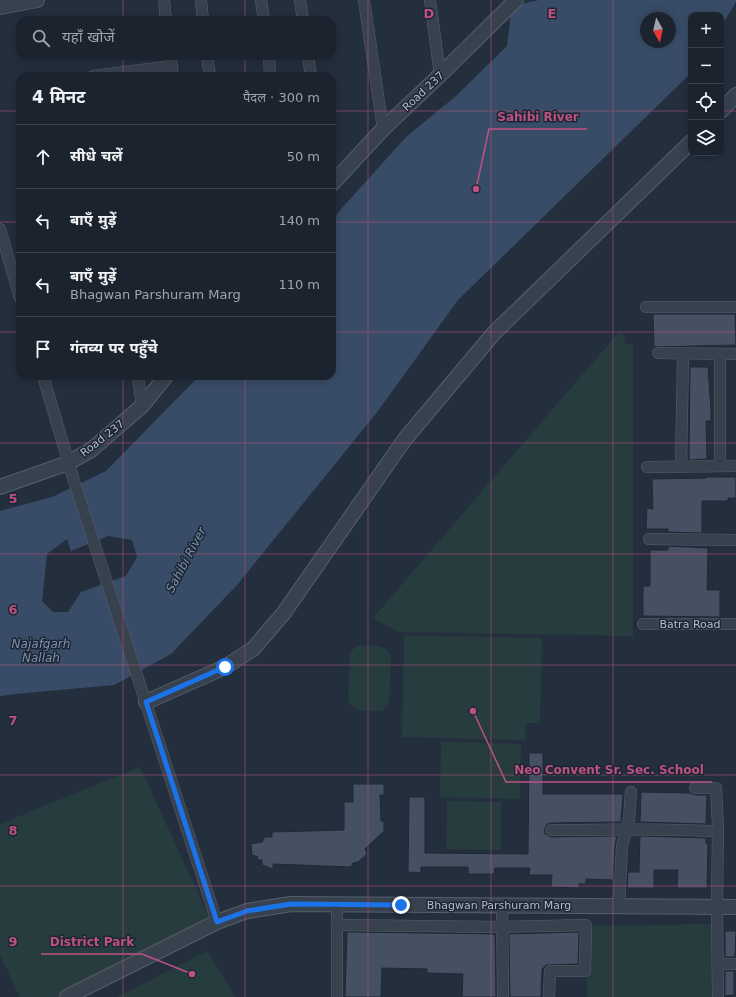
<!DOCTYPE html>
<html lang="hi">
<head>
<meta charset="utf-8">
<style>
  body { margin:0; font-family:"DejaVu Sans","Noto Sans Devanagari",sans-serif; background:#242b36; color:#f1f3f6 }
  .controls { position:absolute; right:12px; top:12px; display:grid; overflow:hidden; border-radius:8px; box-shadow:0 2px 10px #0003 }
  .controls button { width:36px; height:36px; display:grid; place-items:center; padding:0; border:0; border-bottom:1px solid #39404a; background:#1b232e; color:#f1f3f6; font:20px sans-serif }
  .compass { position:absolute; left:640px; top:12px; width:36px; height:36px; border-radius:50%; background:#1b232e; box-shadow:0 2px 10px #0003; rotate:172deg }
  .stop { position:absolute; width:12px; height:12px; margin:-9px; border:3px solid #1a73e8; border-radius:50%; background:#fff }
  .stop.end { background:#1a73e8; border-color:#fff; box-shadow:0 1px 4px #0008 }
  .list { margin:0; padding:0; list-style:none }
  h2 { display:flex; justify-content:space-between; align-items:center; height:52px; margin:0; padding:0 16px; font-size:17px }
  h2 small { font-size:13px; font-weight:400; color:#a0a4aa }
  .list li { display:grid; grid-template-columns:26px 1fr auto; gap:12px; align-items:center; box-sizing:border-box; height:64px; padding:0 16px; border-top:1px solid #39404a }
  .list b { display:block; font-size:15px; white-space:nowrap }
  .list p { margin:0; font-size:13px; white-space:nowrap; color:#a0a4aa }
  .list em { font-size:13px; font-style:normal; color:#a0a4aa }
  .icon { flex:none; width:22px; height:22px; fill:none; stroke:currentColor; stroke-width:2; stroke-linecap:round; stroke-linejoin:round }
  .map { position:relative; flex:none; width:736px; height:997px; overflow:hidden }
  .search { position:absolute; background:#1b232e; box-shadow:0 2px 10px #0003; left:16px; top:16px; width:320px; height:44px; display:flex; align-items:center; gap:10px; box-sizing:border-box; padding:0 14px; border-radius:12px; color:#a0a4aa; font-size:15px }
  .panel { position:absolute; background:#1b232e; box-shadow:0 2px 10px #0003; left:16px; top:72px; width:320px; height:308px; border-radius:12px }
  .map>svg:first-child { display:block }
</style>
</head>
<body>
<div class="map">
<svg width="736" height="997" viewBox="0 0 736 997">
  <rect width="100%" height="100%" fill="#242f3e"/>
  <g fill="#263c3f">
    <path d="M619 332 624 334 625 344H633V636L399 632 373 618Z"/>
    <path d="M404 635 542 638 540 723H526L525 740 402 737Z"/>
    <path d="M357 646C371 646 385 642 391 657L389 704 382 711C368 711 356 714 348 701L350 652Z"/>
    <path d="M441 742 521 744 520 799 440 797Z"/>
    <path d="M140 767 209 917 65 997H20L0 955V824Z"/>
    <path d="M447 801 501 802V850L446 849Z"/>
    <path d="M712 924V997H587L586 926Z"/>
    <path d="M207 951 235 997H117Z"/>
  </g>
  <path fill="#394c67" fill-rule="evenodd" d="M539 0H736V2L721 27V15H691V73L458 300 378 411 237 585 171 654 114 685 15 694 0 696V511L52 497 106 471 199 376H332V221L343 207 406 137 456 96 507 46 512 6ZM646 18H670V42H646ZM108 536 132 540 137 557 126 576 81 592 68 612H53L42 601 47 554 67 539 71 551Z"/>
  <g fill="#455162" stroke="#1f2835">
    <path d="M653 314H735L736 345 654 347Z"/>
    <path d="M690 367H708L711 410V421H706L707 459 689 460Z"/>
    <path d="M706 477H736V498H728V501H702V533L668 532V529H646L647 508 653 509 652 479 706 478Z"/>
    <path d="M668 546 708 548 707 590H720V617L643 616V586H650V550H668Z"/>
    <path d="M529 753H543V794H623L621 822 551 823 547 824 544 830 545 834 551 837 617 836 615 846 613 880 586 879V884H579V888L551 887 552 875H529L530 868H495L494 874H468V867H421V873L408 872 409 797H425V853L528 854Z"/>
    <path d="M353 784H384V795H380L381 821H384V831L365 849 367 854 358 862 353 863 351 867 273 864V869L262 865V860H257L258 857 252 855 251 844 262 842 265 837H272V832L344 830V802H353Z"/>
    <path d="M641 792 690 793 695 795H707L706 824 640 822Z"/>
    <path d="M640 836 706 838V844H708L707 888H677L678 870H654V888H627L628 872H639Z"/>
    <path d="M725 931H736L735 957H725Z"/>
    <path d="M347 932 495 934 496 997H462L463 974 427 973V969L382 968 381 997H345Z"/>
    <path d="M579 932 578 964 546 965 542 969 541 997H510L509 934Z"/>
    <path d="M725 971H734V995L725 996Z"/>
  </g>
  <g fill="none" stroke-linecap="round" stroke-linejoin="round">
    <defs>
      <g id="minor">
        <path d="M164 0 166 20"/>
        <path d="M201 0 203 20"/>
        <path d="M261 0 264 20"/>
        <path d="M300 0 303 20"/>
        <path d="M364 0 383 129"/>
        <path d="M430 0 440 75"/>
        <path d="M170 56 173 76"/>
        <path d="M207 56 210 76"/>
        <path d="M269 56 270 76"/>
        <path d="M308 56 311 76"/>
        <path d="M93 76 172 66"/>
        <path d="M0 229 20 298"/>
        <path d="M646 307H736"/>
        <path d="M658 353 736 354"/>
        <path d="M720 354V466"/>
        <path d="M43 376 74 481 217 922"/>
        <path d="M138 376 142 406"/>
        <path d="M647 467 736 466"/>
        <path d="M681 467 683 354"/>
        <path d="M649 539 736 540"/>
        <path d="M643 624H736"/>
        <path d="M695 788H716L718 826 717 907 718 997"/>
        <path d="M551 830C603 830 656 828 709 831"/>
        <path d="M502 905 503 997"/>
        <path d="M619 906 622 846 629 819 631 792"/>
        <path d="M337 925 502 927 586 925 585 971H550L549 997"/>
        <path d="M718 964H736"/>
        <path d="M337 997V904"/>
      </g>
      <g id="tertiary">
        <path d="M0 7 37 0"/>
        <path d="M721 111 736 95"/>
        <path d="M332 184 383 129 440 75 516 0"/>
        <path d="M0 487 68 463 91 450 142 406 166 376"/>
        <path d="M146 702 225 667 253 649 283 614 405 439 494 333 691 142"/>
        <path d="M67 997 217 922 247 911 291 904 736 907"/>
      </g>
    </defs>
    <use href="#minor" stroke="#565f6c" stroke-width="12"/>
    <use href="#tertiary" stroke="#565f6c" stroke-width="16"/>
    <use href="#minor" stroke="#38414e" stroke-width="11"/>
    <use href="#tertiary" stroke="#38414e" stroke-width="14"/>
  </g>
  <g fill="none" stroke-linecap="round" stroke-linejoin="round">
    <path stroke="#1a73e8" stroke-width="5" d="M225 667 146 702 217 922 247 911 291 904 401 905"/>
  </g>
  <path fill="none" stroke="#bd5182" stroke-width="1" stroke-opacity="0.55" d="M123 0V20M245 0V20M368 0V997M491 0V997M613 0V997M123 56V76M245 56V76M0 111H20M332 111H691M721 111H736M0 222H20M332 222H736M0 332H20M332 332H736M123 376V997M245 376V997M0 443H736M0 554H736M0 665H736M0 775H736M0 886H736"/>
  <g text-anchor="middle" stroke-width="3" stroke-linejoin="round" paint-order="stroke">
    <g font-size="11" fill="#b4bcc9" stroke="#1d2633">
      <text transform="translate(423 91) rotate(-43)" y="4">Road 237</text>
      <text transform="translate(102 438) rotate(-38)" y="4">Road 237</text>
      <text x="690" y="628">Batra Road</text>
      <text x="499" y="909">Bhagwan Parshuram Marg</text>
    </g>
    <g font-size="12" font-style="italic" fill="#7c92b1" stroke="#1d2633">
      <text transform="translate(186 560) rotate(-62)" y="4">Sahibi River</text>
      <text x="41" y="648">Najafgarh<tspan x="41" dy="14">Nallah</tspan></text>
    </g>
  </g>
  <g font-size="13" text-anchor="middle" font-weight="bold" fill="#bd5182" stroke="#1d2633" stroke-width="3" stroke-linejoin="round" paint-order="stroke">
    <text x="429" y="18">D</text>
    <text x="552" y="18">E</text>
    <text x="13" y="503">5</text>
    <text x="13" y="614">6</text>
    <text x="13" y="725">7</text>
    <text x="13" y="835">8</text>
    <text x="13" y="946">9</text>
  </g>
  <path fill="none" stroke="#bd5182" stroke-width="1.5" d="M476 189L489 129H587M473 711L506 782H712M192 974L142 954H41"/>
  <g fill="#bd5182" stroke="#1d2633" stroke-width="1.5">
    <circle cx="476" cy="189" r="4"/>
    <circle cx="473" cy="711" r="4"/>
    <circle cx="192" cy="974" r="4"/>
  </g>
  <g font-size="12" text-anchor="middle" font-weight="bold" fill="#bd5182" stroke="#1d2633" stroke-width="3" stroke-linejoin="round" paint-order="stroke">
    <text x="538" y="121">Sahibi River</text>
    <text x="609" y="774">Neo Convent Sr. Sec. School</text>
    <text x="92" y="946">District Park</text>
  </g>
</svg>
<div class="controls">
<button>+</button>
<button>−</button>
<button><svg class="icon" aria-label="locate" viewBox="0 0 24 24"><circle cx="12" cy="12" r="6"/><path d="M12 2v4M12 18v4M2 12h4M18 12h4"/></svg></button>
<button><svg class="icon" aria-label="layers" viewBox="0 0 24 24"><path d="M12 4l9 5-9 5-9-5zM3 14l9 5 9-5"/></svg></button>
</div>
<svg class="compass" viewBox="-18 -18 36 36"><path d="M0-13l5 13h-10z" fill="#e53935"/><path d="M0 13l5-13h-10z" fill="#a0a4aa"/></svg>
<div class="stop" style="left:225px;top:667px"></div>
<div class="stop end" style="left:401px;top:905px"></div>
<div class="search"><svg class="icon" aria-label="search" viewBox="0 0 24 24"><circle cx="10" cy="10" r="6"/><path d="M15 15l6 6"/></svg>यहाँ खोजें</div>
<section class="panel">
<h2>4 मिनट<small>पैदल · 300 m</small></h2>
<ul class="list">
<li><svg class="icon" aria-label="ahead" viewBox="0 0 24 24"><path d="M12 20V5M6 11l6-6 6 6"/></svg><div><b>सीधे चलें</b></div><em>50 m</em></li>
<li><svg class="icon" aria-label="left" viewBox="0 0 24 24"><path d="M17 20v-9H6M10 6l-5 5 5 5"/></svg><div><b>बाएँ मुड़ें</b></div><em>140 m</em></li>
<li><svg class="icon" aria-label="left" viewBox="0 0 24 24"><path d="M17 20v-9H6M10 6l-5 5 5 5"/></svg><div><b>बाएँ मुड़ें</b><p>Bhagwan Parshuram Marg</p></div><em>110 m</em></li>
<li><svg class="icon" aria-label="arrive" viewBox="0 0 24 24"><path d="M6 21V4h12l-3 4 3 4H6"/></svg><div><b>गंतव्य पर पहुँचे</b></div></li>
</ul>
</section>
</div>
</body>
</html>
